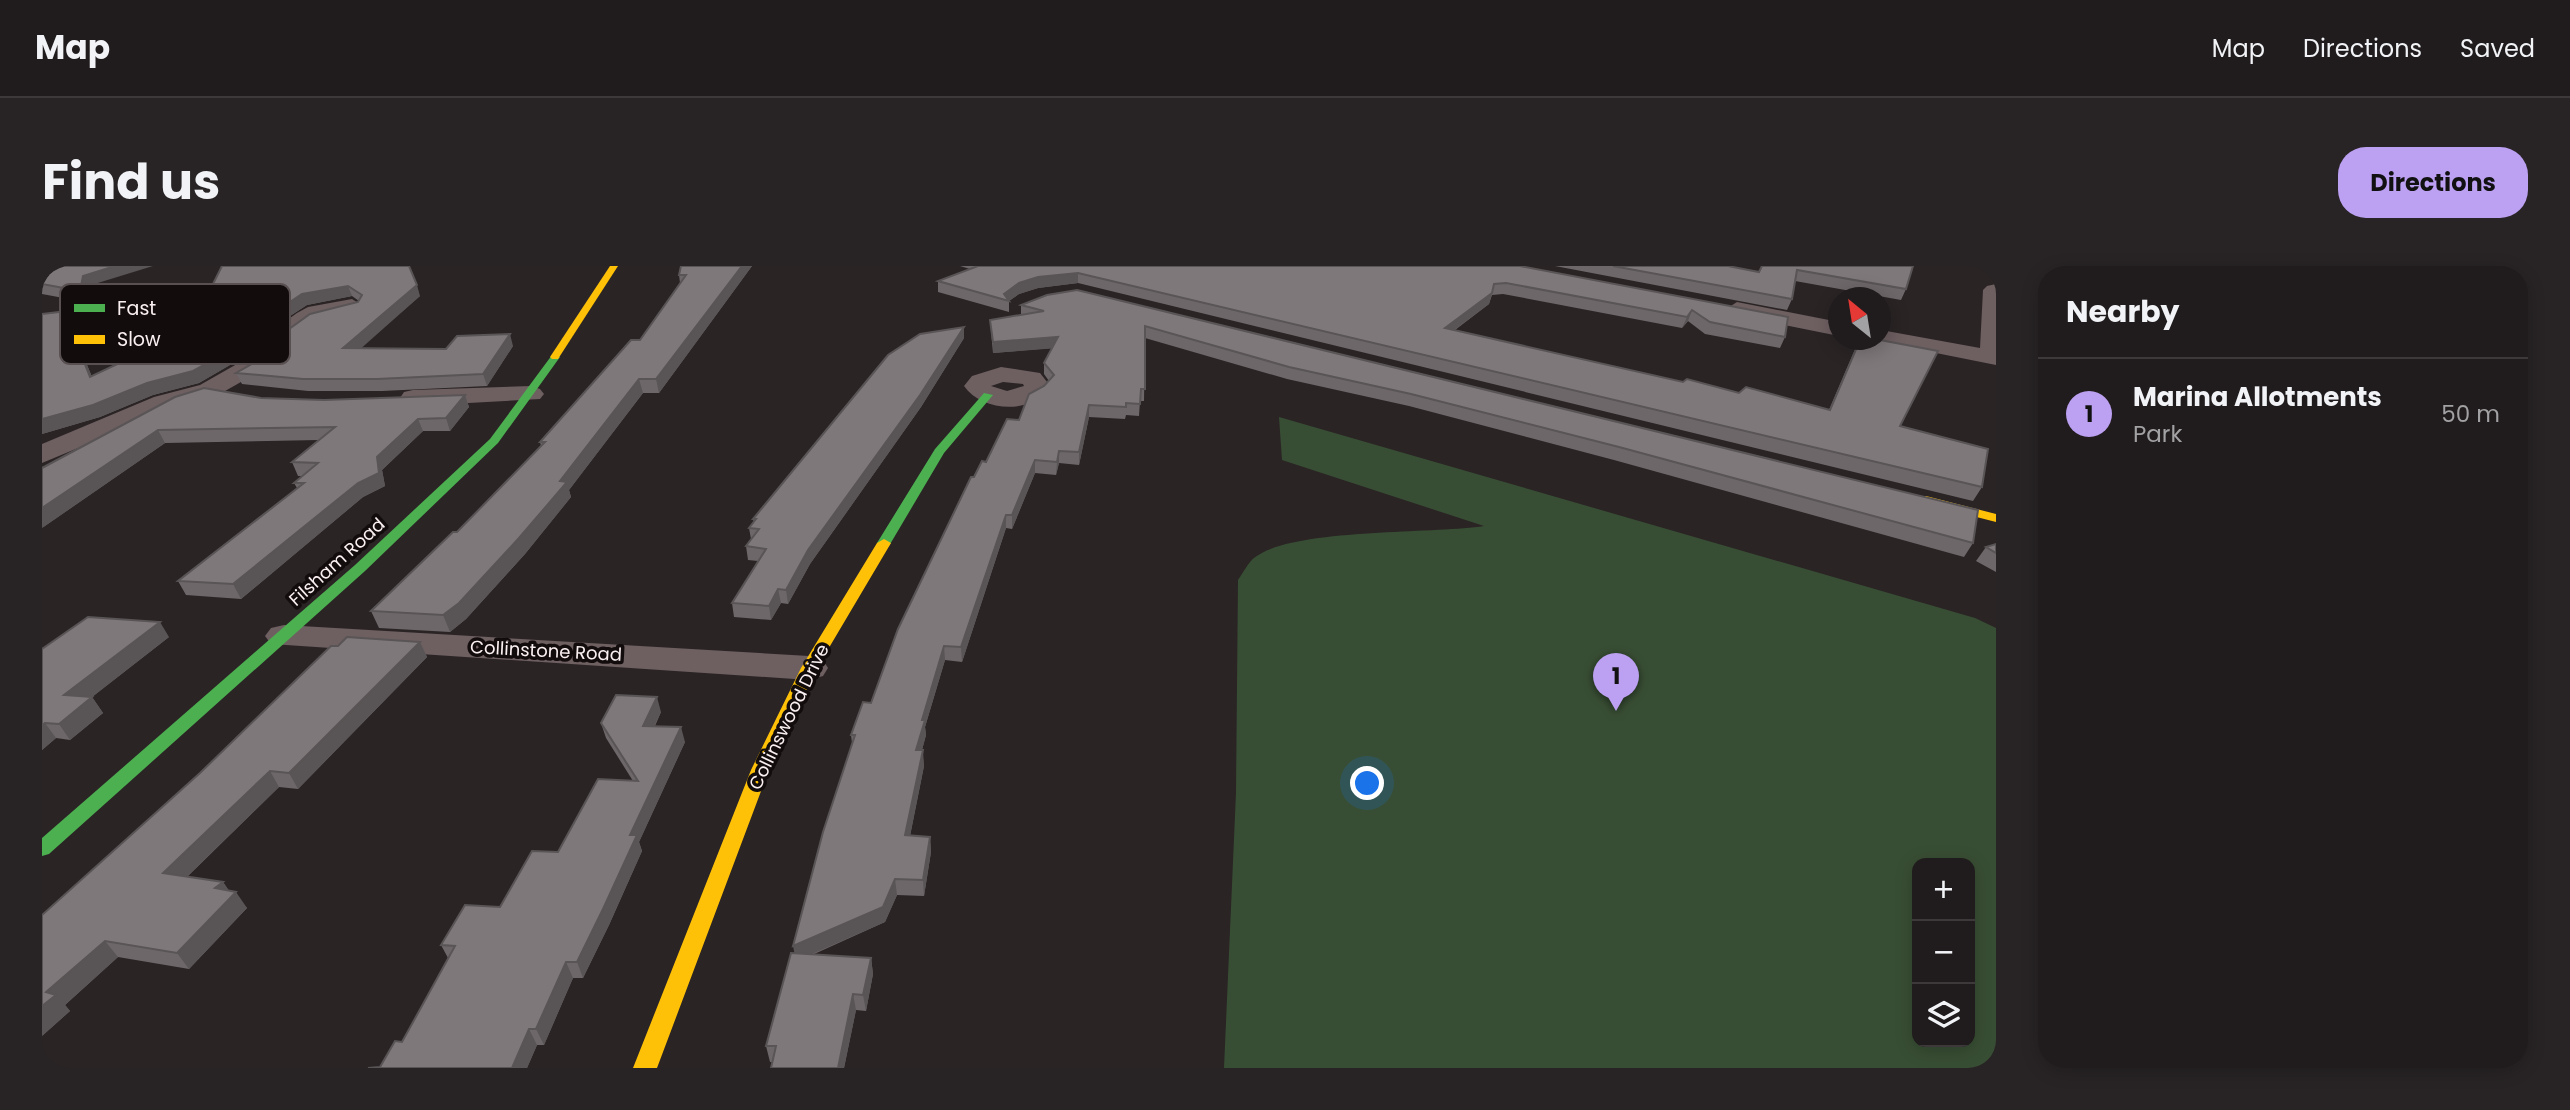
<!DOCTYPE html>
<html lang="en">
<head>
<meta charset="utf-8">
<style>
  body { margin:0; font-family:Poppins,sans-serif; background:#282425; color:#f1f3f6 }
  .controls { position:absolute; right:21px; bottom:21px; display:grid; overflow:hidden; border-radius:14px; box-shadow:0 4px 18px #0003 }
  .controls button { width:63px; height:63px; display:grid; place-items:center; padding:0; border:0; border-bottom:2px solid #3d393b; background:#201b1c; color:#f1f3f6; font:35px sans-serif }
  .compass { position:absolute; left:1786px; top:21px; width:63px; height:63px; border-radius:50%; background:#201b1c; box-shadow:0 4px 18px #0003; rotate:330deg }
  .you { position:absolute; left:1326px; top:518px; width:24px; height:24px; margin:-18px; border:5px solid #fff; border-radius:50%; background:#1a73e8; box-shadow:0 0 0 10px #1a73e833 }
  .badge { display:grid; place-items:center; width:46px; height:46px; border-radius:50%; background:#bca0f2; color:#111; font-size:23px; font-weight:700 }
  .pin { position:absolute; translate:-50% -58px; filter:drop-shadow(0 2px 4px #0008) }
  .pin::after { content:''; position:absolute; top:37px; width:24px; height:21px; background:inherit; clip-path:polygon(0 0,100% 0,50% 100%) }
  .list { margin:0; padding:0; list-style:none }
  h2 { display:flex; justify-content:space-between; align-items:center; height:91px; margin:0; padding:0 28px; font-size:30px }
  h2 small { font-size:23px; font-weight:400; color:#a2a1a3 }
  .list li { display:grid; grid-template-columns:46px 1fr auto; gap:21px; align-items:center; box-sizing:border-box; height:112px; padding:0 28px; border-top:2px solid #3d393b }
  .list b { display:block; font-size:26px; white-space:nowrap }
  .list p { margin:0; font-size:23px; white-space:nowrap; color:#a2a1a3 }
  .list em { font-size:23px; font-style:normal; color:#a2a1a3 }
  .icon { flex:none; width:38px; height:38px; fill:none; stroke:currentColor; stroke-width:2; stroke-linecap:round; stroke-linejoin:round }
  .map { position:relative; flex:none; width:1954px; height:802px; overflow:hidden; border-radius:28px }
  header { display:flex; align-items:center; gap:42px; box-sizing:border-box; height:98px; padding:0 35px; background:#201b1c; border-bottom:2px solid #3d393b }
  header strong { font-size:33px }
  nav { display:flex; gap:38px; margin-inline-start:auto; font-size:24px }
  .intro { display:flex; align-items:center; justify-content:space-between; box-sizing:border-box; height:168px; padding:0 42px }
  h1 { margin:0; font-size:49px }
  .button { padding:18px 32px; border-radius:28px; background:#bca0f2; color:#111; font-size:24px; font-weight:700 }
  main { display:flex; gap:42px; padding:0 42px }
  aside { flex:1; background:#201b1c; border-radius:28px; box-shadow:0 4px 18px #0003 }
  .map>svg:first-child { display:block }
</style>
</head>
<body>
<header>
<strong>Map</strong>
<nav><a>Map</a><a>Directions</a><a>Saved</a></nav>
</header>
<div class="intro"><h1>Find us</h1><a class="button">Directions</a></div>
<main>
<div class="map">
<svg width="1954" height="802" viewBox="0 0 1954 802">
  <rect width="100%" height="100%" fill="#2a2425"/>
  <path fill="#384e34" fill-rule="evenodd" d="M1237 151 1933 352 1954 362V802H1182L1194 527 1196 314C1201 307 1206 297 1212 292 1248 262 1391 268 1442 260L1240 194ZM1875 597H1928V776H1875Z"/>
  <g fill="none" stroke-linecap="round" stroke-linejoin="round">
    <g fill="#6e5f61" fill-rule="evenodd">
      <path d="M1954 18V99L1829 74H1839V64L1938 82 1941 24 1945 20Z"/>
      <path d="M310 33 321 40 318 45 280 52 271 57 246 75 220 104 176 129 130 143 0 197V178L112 131 158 119 202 94 230 65 255 47 266 41Z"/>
      <path d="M1695 36 1797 56V70L1687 48 1684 43Z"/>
      <path d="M959 101 998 107 1009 121C990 149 940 146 922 120L930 110ZM961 116 981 118 982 120 965 125 949 120Z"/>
      <path d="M489 120 498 123 502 128 498 133 371 140 362 138 358 132 362 126 371 124Z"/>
      <path d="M242 359 767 390 781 394 786 402 781 410 767 414 229 378 223 370 229 362Z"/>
    </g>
    <g fill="#4caf50" fill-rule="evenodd">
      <path d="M510 89 518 91 456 177 323 305 7 588 0 590V572L313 299 448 173Z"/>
      <path d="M942 127 951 129 902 187 847 280H837L835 277 893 183Z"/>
    </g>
    <g fill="#ffc107" fill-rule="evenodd">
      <path d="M568 0H576L516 93H510L508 91Z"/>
      <path d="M1884 230 1954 248V256L1880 237V231Z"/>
      <path d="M842 273 849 277 775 402 727 504 615 802H591L709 504 759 402 835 277Z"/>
    </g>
  </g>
  <g fill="#6d6769">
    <path d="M0 0 46 20 43 36 0 28Z"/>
    <path d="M180 0 378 30 318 82 404 83 471 80 445 120 340 125H266L200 118 194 107 317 35 310 30 265 39 228 63 200 92 157 117 111 129 58 151 0 168V48L34 44 40 55 36 77 50 111 103 91 151 58Z"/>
    <path d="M639 0H710L617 127H601L527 224 529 231 483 288 424 353 408 366 337 362 329 345 415 266 499 180 498 176 598 74 638 17 637 9Z"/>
    <path d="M918 0H1478L1746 51 1743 71 1738 82 1663 68 1646 55 1640 62 1461 28 1450 29 1447 38 1413 64 1641 116 1787 144 1817 74 1858 160 1940 221 1931 235 1036 17 996 22 977 28 967 35V46L896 26V15L928 3Z"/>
    <path d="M1513 0H1686L1717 6 1871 0 1864 23 1859 34 1753 15 1750 33 1745 44Z"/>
    <path d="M1035 24 1931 277 1922 291 1572 194 1367 140 1245 113 1103 72 1102 135H1098L1097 150 1084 149 1083 153 1047 151 1037 199 1017 197 1014 209 993 207 970 263 964 262 920 396 903 394 883 461 884 469 880 484 882 500 868 570 888 571 889 586 882 630 855 629 843 656 770 689 829 692 831 708 824 745 814 744 802 802H729L731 796H728L724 780 753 688 810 477 809 469 829 437 932 211 1007 115 1002 108V97L1010 82 951 87 948 54 979 49V39Z"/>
    <path d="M922 61V72L879 141 768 298 746 338 739 337 729 354 692 351 690 337 716 295 706 294 704 280 709 273 707 262 712 257 711 253Z"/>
    <path d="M423 129 427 141 408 165H381L340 204 343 220 321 231 199 333 144 329 136 315 255 222 252 217 261 210H256L250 196 277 174 123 177 0 262 133 131 282 134Z"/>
    <path d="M1954 278V306L1934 295 1944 281Z"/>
    <path d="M127 371 50 431 61 447 28 474 14 472 0 484V383Z"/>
    <path d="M378 376 385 391 256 523 237 521 145 611 181 616 187 625 205 642 147 703 76 691 23 739 28 745 0 770 158 507 296 380Z"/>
    <path d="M619 446 613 460 643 476 597 576 600 585 567 659 541 712H531L502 779H495L485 802H326L338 801 360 776 406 692 399 679 458 641 591 515 564 472 559 457Z"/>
  </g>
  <g fill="#595455">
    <path d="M73 0H111L46 20 43 36 38 25 41 10Z"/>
    <path d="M700 0H710L617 127 614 113Z"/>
    <path d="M1036 7V17L996 22 977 28 967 35 962 28 977 17 996 11Z"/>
    <path d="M375 19 378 30 306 94 301 82Z"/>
    <path d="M306 20 310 30 265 39 228 63 200 92 157 117 111 129 58 151 0 168V153L260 28Z"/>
    <path d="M1450 27 1447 38 1400 73 1403 62Z"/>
    <path d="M34 44 40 55 36 77 55 123 48 111 30 66Z"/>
    <path d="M1650 44 1646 55 1640 62 1645 51Z"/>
    <path d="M922 61V72L879 141 768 298 746 338 744 324 766 284Z"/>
    <path d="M468 68 471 80 445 120 441 108Z"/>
    <path d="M1016 71V82L951 87V76Z"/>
    <path d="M597 113 601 127 527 224 529 231 483 288 424 353 408 366 401 349 518 215Z"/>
    <path d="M423 129 427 141 408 165 404 152Z"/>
    <path d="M1047 139V151L1037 199V186Z"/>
    <path d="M376 153 381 165 340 204 343 220 321 231 199 333 191 318 335 191Z"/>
    <path d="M116 164 123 177 0 262V242Z"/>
    <path d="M1017 185V197L1014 209 1015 196Z"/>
    <path d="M993 194V207L970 263V249Z"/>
    <path d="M964 249V262L920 396 919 381Z"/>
    <path d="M736 323 739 337 729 354 727 340Z"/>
    <path d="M118 356 127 371 50 431 61 447 28 474 17 458 22 429Z"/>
    <path d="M378 376 385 391 256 523 247 507Z"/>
    <path d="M902 380 903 394 883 461 884 469 876 499 874 484 880 454Z"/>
    <path d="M615 431 619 446 605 475 601 460Z"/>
    <path d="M3 457 14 472 0 484V459Z"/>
    <path d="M639 461 643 476 597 576 600 585 567 659 541 712 535 696 588 569Z"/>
    <path d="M881 484 882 500 865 585 863 569Z"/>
    <path d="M228 505 237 521 132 623 121 607Z"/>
    <path d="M888 571 889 586 882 630 881 614Z"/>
    <path d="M853 613 855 629 843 656 754 695 751 680Z"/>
    <path d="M181 616 190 629 194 626 205 642 147 703 135 687 173 622Z"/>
    <path d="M63 675 76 691 23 739 28 745 0 770V740L4 726Z"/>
    <path d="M829 692 831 708 824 745 821 729Z"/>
    <path d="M524 696 531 712 502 779 494 763Z"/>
    <path d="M811 728 814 744 802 802H796Z"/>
    <path d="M487 763 495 779 485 802H470Z"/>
  </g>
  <g fill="#7f787a" stroke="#595455" stroke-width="2">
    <path d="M0 0H73L41 10 38 25 0 18Z"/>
    <path d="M180 0H367L375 19 301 82 404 83 415 70 468 68 441 108 335 113H261L194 107 217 94 243 66 268 48 316 36 320 29 306 20 260 28 224 52 195 81 151 105 105 117 51 139 0 153V48L34 44 30 66 48 111 86 93 103 91 151 58Z"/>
    <path d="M639 0H700L614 113H597L518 215 525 216 477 272 417 337 401 349 329 345 411 266H415L503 176H498L589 74H598L644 9H637Z"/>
    <path d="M936 0H1478L1746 51 1743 71 1668 56 1650 44 1645 51 1464 17 1452 18 1450 27 1403 62 1641 116 1645 113 1697 127 1704 121 1788 144 1818 74H1838L1896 85 1858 160 1946 183 1940 221 1036 7 996 11 977 17 962 28 967 35 896 15Z"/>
    <path d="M1571 0H1686L1717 6 1720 0H1871L1864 23 1755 4 1750 33Z"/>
    <path d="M1035 24 1936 244 1931 277 1577 181 1369 128 1247 101 1103 60V123H1099L1098 138 1084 137V141L1047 139 1037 186 1017 185 1015 196 993 194 970 249H964L919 381 902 380 880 454H883L874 484H881L863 569 888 571 881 614 853 613 841 641 751 680 781 566 813 469H809L821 436 829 437 856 363 929 211H932L940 195 944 196 965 153 977 154 987 128 1002 120 1012 109 1002 97 1016 71 951 76 948 54 1002 45 979 39 1005 29Z"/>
    <path d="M922 61 878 129 766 284 744 324 736 323 727 340 690 337 724 283 704 280 717 263 707 262 714 253H711L846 89 878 68Z"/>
    <path d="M162 122 219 132 282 134 423 129 404 152 376 153 335 191 337 207 316 217 191 318 136 315 262 217H252L276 197 250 196 293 161 116 164 0 242V202L133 131Z"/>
    <path d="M1954 278V287L1944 281Z"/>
    <path d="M46 351 118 356 22 429 50 431 17 458 3 457 0 459V383Z"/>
    <path d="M305 371 378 376 247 507 228 505 121 607 181 616 173 622 194 626 135 687 63 675 4 726 14 729 0 740V649L158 507 289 380H296Z"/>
    <path d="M574 429 615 431 601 460 639 461 588 569H595L561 643 535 696H524L494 763H487L470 802H326L338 801 353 775 360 776 413 680 399 679 423 639 458 641 490 585 516 586 556 513 596 515 559 457Z"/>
    <path d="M749 687 829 692 821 729 811 728 796 802H729L734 780H724Z"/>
  </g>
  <g text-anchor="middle" stroke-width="7" stroke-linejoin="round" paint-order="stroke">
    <g font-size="18" fill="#faf0f1" stroke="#120c0d">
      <text transform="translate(295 296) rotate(-42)" y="6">Filsham Road</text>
      <text transform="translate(504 385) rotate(3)" y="6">Collinstone Road</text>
      <text transform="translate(747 451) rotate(-64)" y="6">Collinswood Drive</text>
    </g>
  </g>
  <rect x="18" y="18" width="230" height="80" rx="10" fill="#120c0d" stroke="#585051" stroke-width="2"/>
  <rect x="32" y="38" width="31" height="8" fill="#4caf50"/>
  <rect x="32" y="69" width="31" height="9" fill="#ffc107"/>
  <g font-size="19" fill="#faf0f1">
    <text x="75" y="49">Fast</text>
    <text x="75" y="80">Slow</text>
  </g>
</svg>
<div class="controls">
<button>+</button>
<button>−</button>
<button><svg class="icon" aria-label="layers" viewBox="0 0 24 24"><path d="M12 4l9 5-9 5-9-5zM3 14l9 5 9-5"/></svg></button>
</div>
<svg class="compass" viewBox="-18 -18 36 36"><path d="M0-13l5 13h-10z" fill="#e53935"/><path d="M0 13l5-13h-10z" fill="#a2a1a3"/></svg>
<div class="you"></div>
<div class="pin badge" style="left:1574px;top:445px">1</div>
</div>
<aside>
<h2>Nearby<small></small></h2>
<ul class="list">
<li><span class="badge">1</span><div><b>Marina Allotments</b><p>Park</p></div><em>50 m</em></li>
</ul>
</aside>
</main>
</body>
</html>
